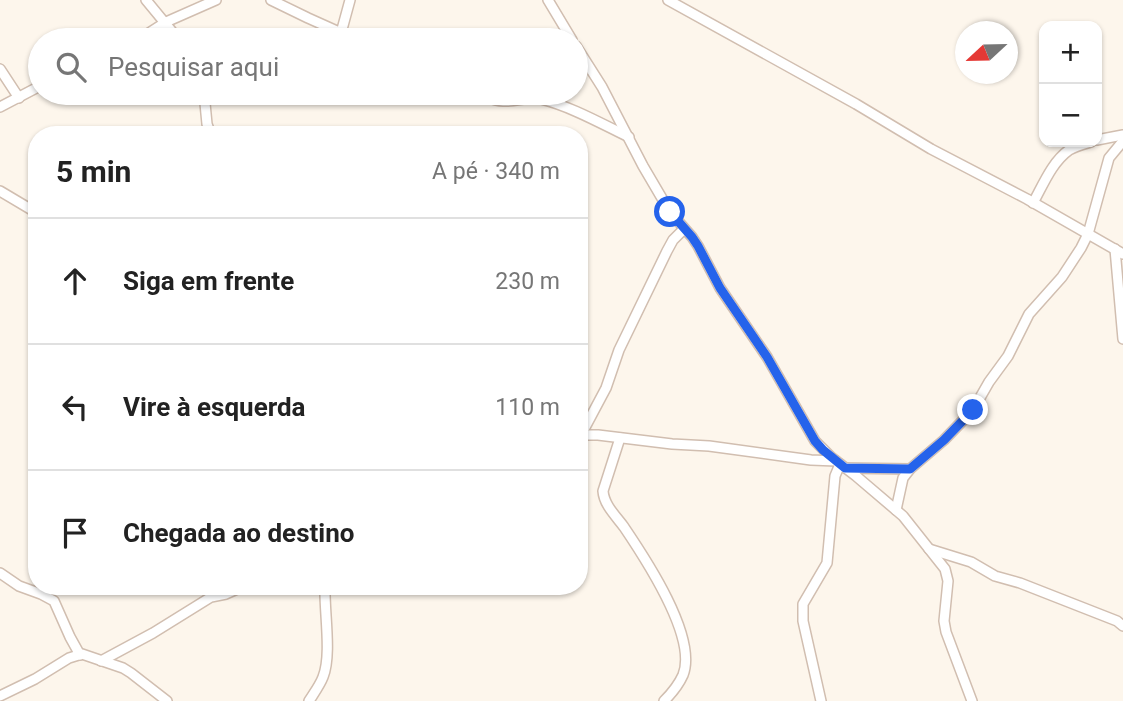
<!DOCTYPE html>
<html lang="pt">
<head>
<meta charset="utf-8">
<style>
  body { margin:0; font-family:Roboto,sans-serif; background:#f2f2f2; color:#222 }
  .controls { position:absolute; right:21px; top:21px; display:grid; overflow:hidden; border-radius:14px; box-shadow:0 2px 5px #0004 }
  .controls button { width:63px; height:63px; display:grid; place-items:center; padding:0; border:0; border-bottom:2px solid #e0e0e0; background:#fff; color:#222; font:35px sans-serif }
  .compass { position:absolute; left:955px; top:21px; width:63px; height:63px; border-radius:50%; background:#fff; box-shadow:0 2px 5px #0004; rotate:248deg }
  .stop { position:absolute; width:21px; height:21px; margin:-16px; border:5px solid #2563eb; border-radius:50%; background:#fff }
  .stop.end { background:#2563eb; border-color:#fff; box-shadow:0 2px 7px #0008 }
  .list { margin:0; padding:0; list-style:none }
  h2 { display:flex; justify-content:space-between; align-items:center; height:91px; margin:0; padding:0 28px; font-size:30px }
  h2 small { font-size:23px; font-weight:400; color:#767676 }
  .list li { display:grid; grid-template-columns:46px 1fr auto; gap:21px; align-items:center; box-sizing:border-box; height:126px; padding:0 28px; border-top:2px solid #e0e0e0 }
  .list b { display:block; font-size:26px; white-space:nowrap }
  .list em { font-size:23px; font-style:normal; color:#767676 }
  .icon { flex:none; width:38px; height:38px; fill:none; stroke:currentColor; stroke-width:2; stroke-linecap:round; stroke-linejoin:round }
  .map { position:relative; flex:none; width:1123px; height:701px; overflow:hidden }
  .search { position:absolute; background:#fff; box-shadow:0 2px 5px #0004; left:28px; top:28px; width:560px; height:77px; display:flex; align-items:center; gap:18px; box-sizing:border-box; padding:0 24px; border-radius:38px; color:#767676; font-size:26px }
  .panel { position:absolute; background:#fff; box-shadow:0 2px 5px #0004; left:28px; top:126px; width:560px; height:469px; border-radius:28px }
  .map>svg:first-child { display:block }
</style>
</head>
<body>
<div class="map">
<svg width="1123" height="701" viewBox="0 0 1123 701">
  <rect width="100%" height="100%" fill="#fdf6ec"/>
  <g fill="none" stroke-linecap="round" stroke-linejoin="round">
    <defs>
      <g id="minor">
        <path d="M146 0 179 40"/>
        <path d="M271 0 308 18 357 40"/>
        <path d="M548 0 572 40"/>
        <path d="M668 0 856 104 931 149 1027 199 1123 254"/>
        <path d="M341 33 350 0"/>
        <path d="M138 40 166 22 216 0"/>
        <path d="M576 46 602 87 643 166 670 212 692 237 698 246 720 288 767 357 815 441 831 457 856 476 903 516 945 569 948 581 944 621 946 632 972 701"/>
        <path d="M0 69 19 98"/>
        <path d="M204 93 207 124 211 135"/>
        <path d="M476 93C485 96 494 101 503 101 516 102 528 96 541 99 572 107 600 123 629 137"/>
        <path d="M0 107 40 86"/>
        <path d="M1097 140 1123 135"/>
        <path d="M0 191 37 213"/>
        <path d="M1033 203C1043 185 1052 162 1069 150 1076 146 1084 144 1091 142"/>
        <path d="M1115 249 1123 339"/>
        <path d="M579 435H598L672 444 709 446 811 460 836 461"/>
        <path d="M581 435 606 388 619 350 667 251 673 240 684 229"/>
        <path d="M620 438 603 491C604 505 616 516 624 527 645 558 698 637 683 675 679 684 671 694 664 701"/>
        <path d="M845 468 910 469"/>
        <path d="M896 510 903 478 910 469 944 440 973 410 989 382 1008 356 1029 314 1062 277 1081 248 1088 234 1109 158 1123 141"/>
        <path d="M929 549 971 562 995 576 1020 583 1117 621 1123 626"/>
        <path d="M0 573 19 586 41 594 54 601 70 637 80 655"/>
        <path d="M101 661 153 633 211 597 226 594 244 586"/>
        <path d="M0 696 35 679 69 658 82 654 123 668 131 673 167 701"/>
        <path d="M309 701C314 693 320 685 323 677 332 655 324 611 325 586"/>
        <path d="M821 701 803 621V604L827 563 835 476 840 464"/>
      </g>
    </defs>
    <use href="#minor" stroke="#d1beb0" stroke-width="12"/>
    <use href="#minor" stroke="#fff" stroke-width="9"/>
  </g>
  <g fill="none" stroke-linecap="round" stroke-linejoin="round">
    <path stroke="#2563eb" stroke-width="9" d="M670 212 692 237 698 246 720 288 767 357 815 441 823 450 845 468 910 469 944 440 973 410"/>
  </g>
</svg>
<div class="controls">
<button>+</button>
<button>−</button>
</div>
<svg class="compass" viewBox="-18 -18 36 36"><path d="M0-13l5 13h-10z" fill="#e53935"/><path d="M0 13l5-13h-10z" fill="#767676"/></svg>
<div class="stop" style="left:670px;top:212px"></div>
<div class="stop end" style="left:973px;top:410px"></div>
<div class="search"><svg class="icon" aria-label="search" viewBox="0 0 24 24"><circle cx="10" cy="10" r="6"/><path d="M15 15l6 6"/></svg>Pesquisar aqui</div>
<section class="panel">
<h2>5 min<small>A pé · 340 m</small></h2>
<ul class="list">
<li><svg class="icon" aria-label="ahead" viewBox="0 0 24 24"><path d="M12 20V5M6 11l6-6 6 6"/></svg><div><b>Siga em frente</b></div><em>230 m</em></li>
<li><svg class="icon" aria-label="left" viewBox="0 0 24 24"><path d="M17 20v-9H6M10 6l-5 5 5 5"/></svg><div><b>Vire à esquerda</b></div><em>110 m</em></li>
<li><svg class="icon" aria-label="arrive" viewBox="0 0 24 24"><path d="M6 21V4h12l-3 4 3 4H6"/></svg><div><b>Chegada ao destino</b></div></li>
</ul>
</section>
</div>
</body>
</html>
